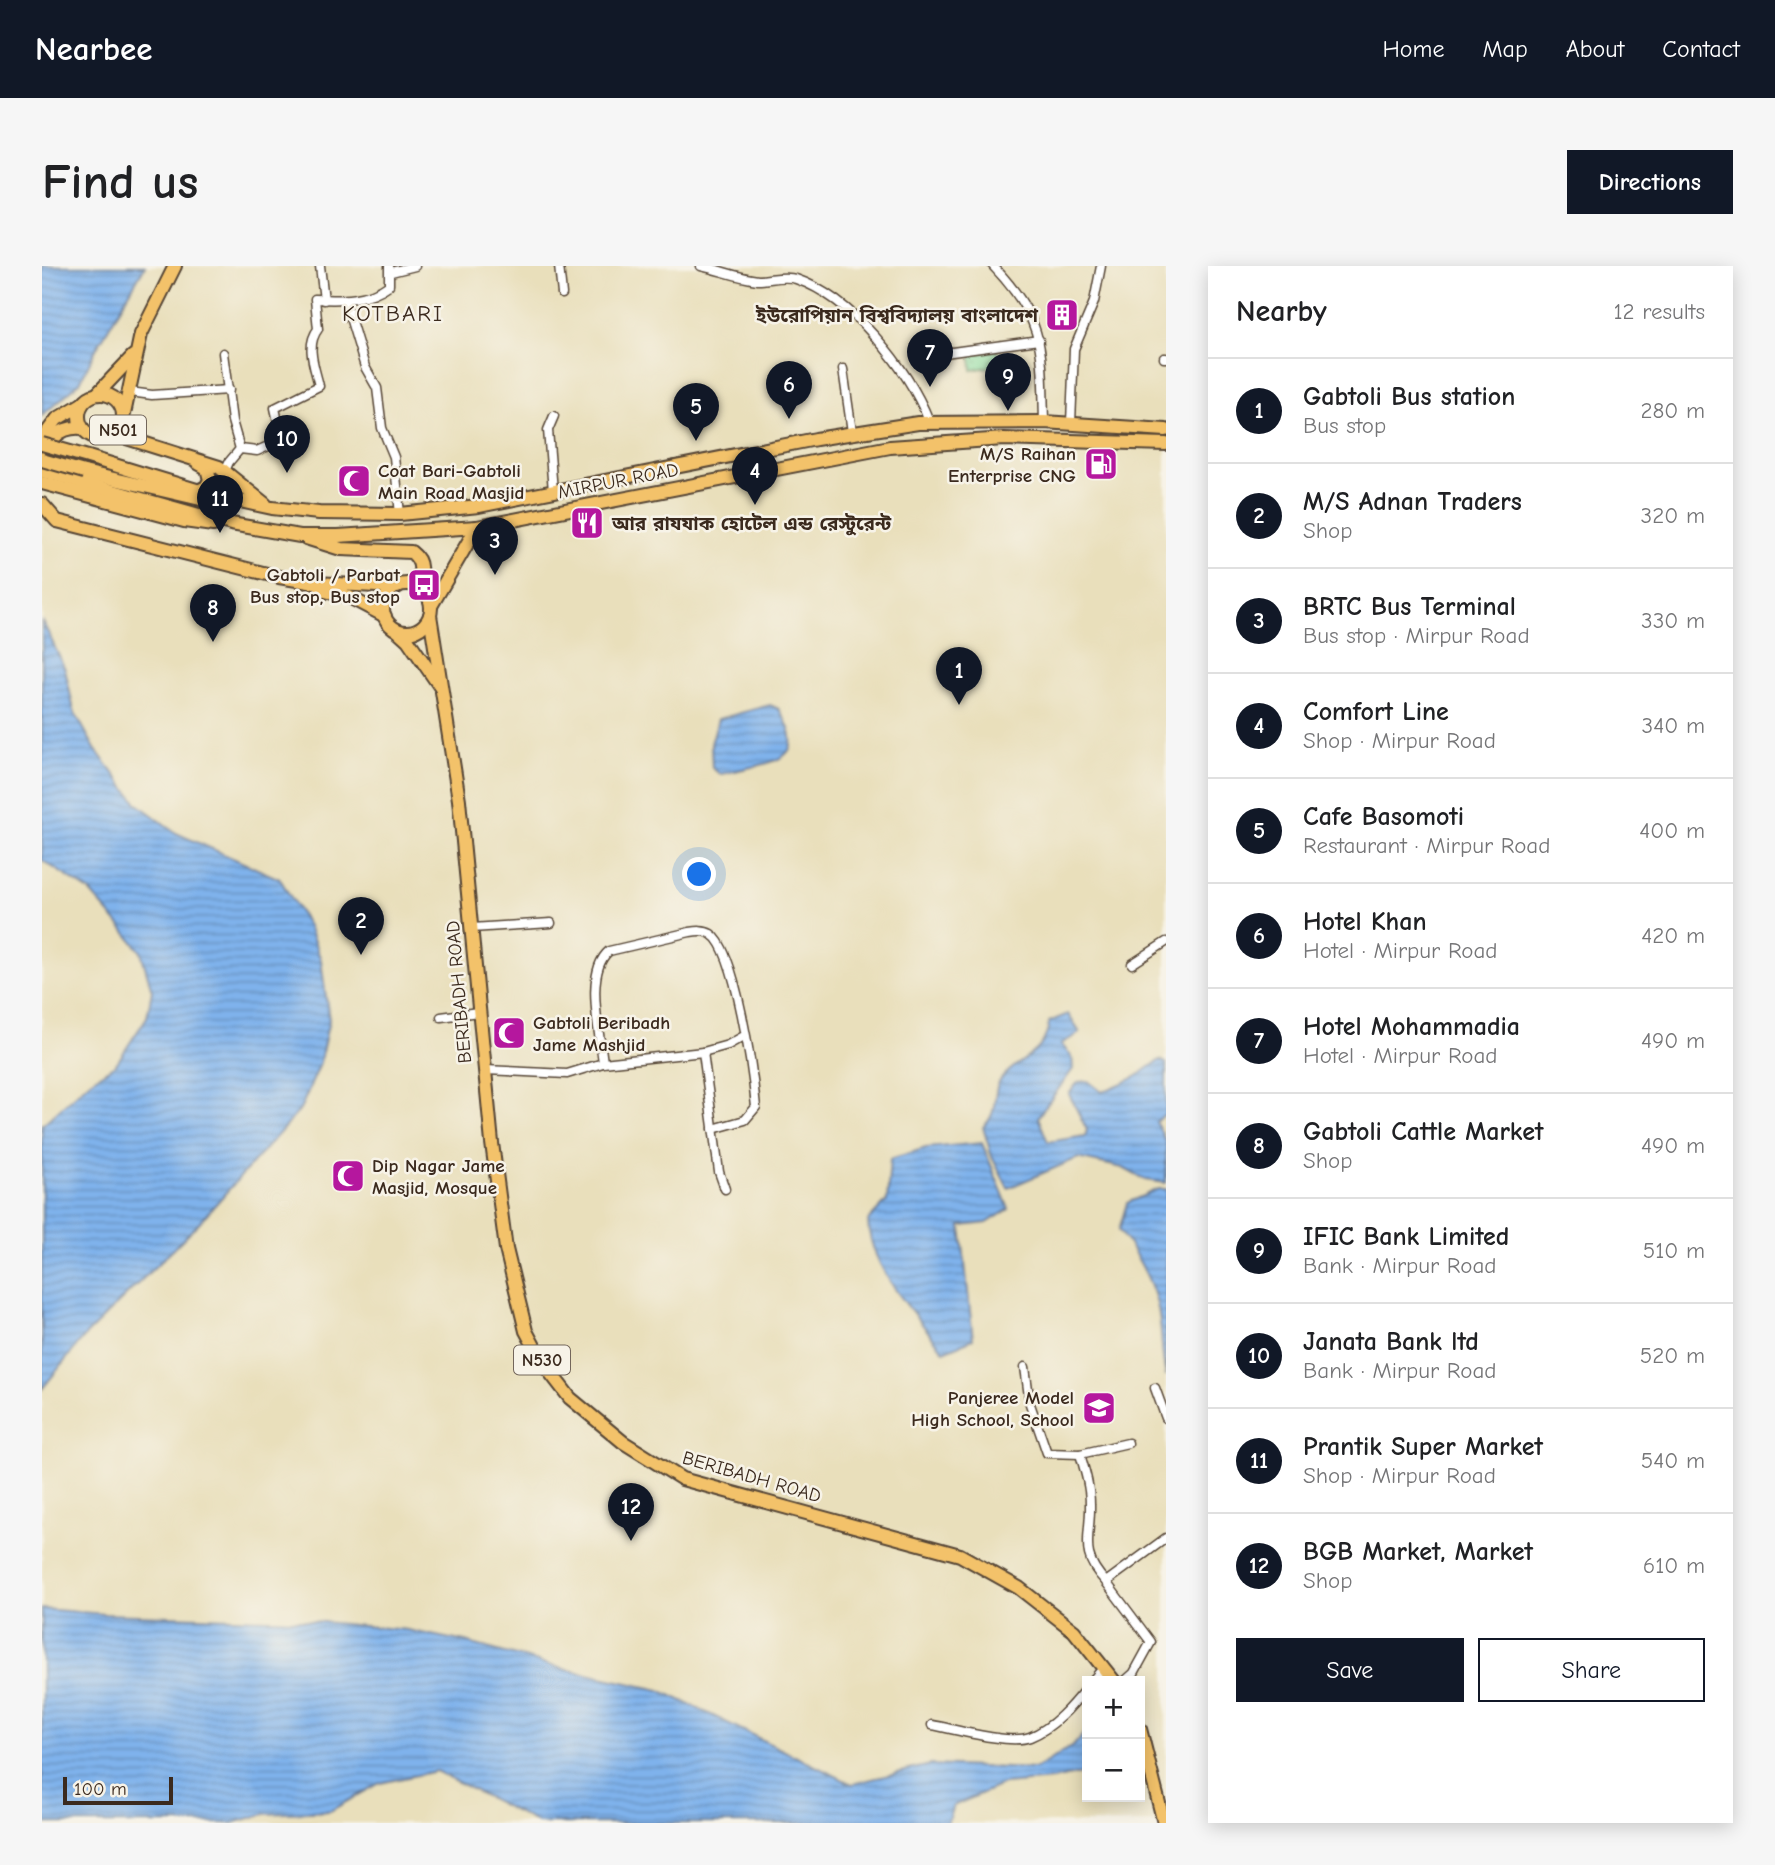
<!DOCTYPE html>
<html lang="en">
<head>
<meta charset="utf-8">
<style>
  body { margin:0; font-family:"Comic Neue","Noto Sans Bengali",sans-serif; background:#f6f6f6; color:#202124 }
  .controls { position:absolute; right:21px; bottom:21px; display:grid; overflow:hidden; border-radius:0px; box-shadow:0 4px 18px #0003 }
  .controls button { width:63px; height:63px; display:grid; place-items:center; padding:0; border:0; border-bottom:2px solid #e0e0e0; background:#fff; color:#202124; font:35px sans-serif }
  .scale { position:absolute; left:21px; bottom:18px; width:110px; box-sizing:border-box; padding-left:7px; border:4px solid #3b2a1e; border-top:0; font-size:19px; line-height:24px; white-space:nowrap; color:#3b2a1e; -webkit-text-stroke:5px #f7f3e8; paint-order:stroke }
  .you { position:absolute; left:658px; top:609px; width:24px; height:24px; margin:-18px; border:5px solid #fff; border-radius:50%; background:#1a73e8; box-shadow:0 0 0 10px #1a73e833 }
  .badge { display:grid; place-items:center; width:46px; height:46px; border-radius:50%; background:#111827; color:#fff; font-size:23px; font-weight:700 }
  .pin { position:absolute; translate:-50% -58px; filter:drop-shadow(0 2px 4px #0008) }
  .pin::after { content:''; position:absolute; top:37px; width:24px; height:21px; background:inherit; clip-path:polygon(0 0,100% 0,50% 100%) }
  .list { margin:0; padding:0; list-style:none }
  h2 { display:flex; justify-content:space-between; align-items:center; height:91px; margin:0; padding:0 28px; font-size:30px }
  h2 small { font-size:23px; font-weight:400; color:#757577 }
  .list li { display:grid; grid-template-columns:46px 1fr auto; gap:21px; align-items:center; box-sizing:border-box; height:105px; padding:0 28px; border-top:2px solid #e0e0e0 }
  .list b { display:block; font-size:26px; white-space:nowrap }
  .list p { margin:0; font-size:23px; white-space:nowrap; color:#757577 }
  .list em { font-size:23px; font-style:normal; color:#757577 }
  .actions { display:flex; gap:14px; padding:21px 28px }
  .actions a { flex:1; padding:16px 0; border:2px solid #111827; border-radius:0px; text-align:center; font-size:24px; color:#111827 }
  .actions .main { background:#111827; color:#fff }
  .map { position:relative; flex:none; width:1124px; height:1557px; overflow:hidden; border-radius:0px }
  header { display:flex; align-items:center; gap:42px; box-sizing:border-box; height:98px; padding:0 35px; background:#111827; color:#fff }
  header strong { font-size:33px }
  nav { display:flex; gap:38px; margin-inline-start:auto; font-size:24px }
  .intro { display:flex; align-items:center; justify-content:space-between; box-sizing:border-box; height:168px; padding:0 42px }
  h1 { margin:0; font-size:49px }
  .button { padding:18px 32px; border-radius:0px; background:#111827; color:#fff; font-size:24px; font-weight:700 }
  main { display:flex; gap:42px; padding:0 42px }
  aside { flex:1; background:#fff; border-radius:0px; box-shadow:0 4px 18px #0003 }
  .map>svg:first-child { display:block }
</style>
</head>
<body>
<header>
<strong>Nearbee</strong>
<nav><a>Home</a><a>Map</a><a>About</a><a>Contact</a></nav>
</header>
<div class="intro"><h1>Find us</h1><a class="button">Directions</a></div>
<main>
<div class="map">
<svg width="1124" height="1557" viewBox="0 0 1124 1557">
  <defs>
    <pattern id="park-dots" width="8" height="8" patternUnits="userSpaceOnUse" patternTransform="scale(1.75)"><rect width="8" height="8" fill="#88db9c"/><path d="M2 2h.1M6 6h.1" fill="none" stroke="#76bc86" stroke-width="1.8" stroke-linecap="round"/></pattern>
    <pattern id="water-rules" width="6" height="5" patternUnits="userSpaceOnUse" patternTransform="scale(1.75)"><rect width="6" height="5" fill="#7fb2ec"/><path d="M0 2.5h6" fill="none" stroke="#6991bf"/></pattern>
  </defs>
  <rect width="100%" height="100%" fill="#f7f3e8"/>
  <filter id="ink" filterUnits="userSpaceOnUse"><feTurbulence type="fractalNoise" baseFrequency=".0143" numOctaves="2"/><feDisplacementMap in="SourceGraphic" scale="14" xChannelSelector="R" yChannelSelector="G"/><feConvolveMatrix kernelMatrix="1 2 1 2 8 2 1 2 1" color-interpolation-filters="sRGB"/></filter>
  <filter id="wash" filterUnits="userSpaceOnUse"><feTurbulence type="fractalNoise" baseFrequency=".00686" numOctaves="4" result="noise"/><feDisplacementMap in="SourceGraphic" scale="28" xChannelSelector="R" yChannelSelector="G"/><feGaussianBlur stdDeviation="1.57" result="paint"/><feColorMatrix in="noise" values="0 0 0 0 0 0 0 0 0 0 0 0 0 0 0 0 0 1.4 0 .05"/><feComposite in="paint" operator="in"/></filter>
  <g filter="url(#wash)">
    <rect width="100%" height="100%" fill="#e9dfbb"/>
    <path fill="url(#park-dots)" stroke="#62825d" stroke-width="2" d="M956 84 958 99 930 104 929 88Z"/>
    <g fill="url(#water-rules)" stroke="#5d6e85" stroke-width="2">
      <path d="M0 0H103L53 85 38 116 0 150Z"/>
      <path d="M0 354 23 403 32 445 53 483 96 538 134 567 238 613 266 660 279 694 287 754 277 800 258 844 154 960 43 1070 0 1123V859L48 815 74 798 105 751 110 725 99 686 80 662 47 625 0 594Z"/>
      <path d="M728 439 737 443C772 498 727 495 685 507L678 508 670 502 669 478 676 453Z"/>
      <path d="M1026 748 1038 767 1019 778 1030 791 1031 803 996 851 1006 876 1043 870 1045 864 1027 828 1036 816 1046 815 1060 826 1094 811 1118 794 1124 797V847L1114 856 1124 876V917L1103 914 1081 902 1036 892 966 922 950 891 941 861C959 845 948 826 960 812 980 789 1003 791 1007 756Z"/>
      <path d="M940 877 967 943 945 957 919 960 931 1073 902 1085C874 1049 828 1004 826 955L845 935 848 893 884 882Z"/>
      <path d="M1116 923H1124V1110C1118 1086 1121 1061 1115 1038 1108 1010 1093 987 1077 964L1085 937Z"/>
      <path d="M0 1343 63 1348 259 1354 365 1364 423 1376 522 1403 618 1424 810 1518 888 1499 993 1503 1032 1479 1045 1464V1507L1010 1514 961 1518 911 1540 905 1557H496L394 1505 338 1517 288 1545 222 1548 191 1557H0Z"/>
    </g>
  </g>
  <g filter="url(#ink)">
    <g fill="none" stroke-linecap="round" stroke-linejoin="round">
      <defs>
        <g id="minor">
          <path d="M278 0 282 34"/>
          <path d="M517 0 520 28"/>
          <path d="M659 0C678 4 697 12 716 14 728 14 742 9 754 13 810 32 866 102 887 155"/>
          <path d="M951 0C1004 55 1000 85 1002 156"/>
          <path d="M349 6 373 0"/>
          <path d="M303 35 323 101 335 122 340 162 352 191 358 248"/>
          <path d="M181 87 190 155 198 183"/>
          <path d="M874 91 997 74"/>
          <path d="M1122 92H1124"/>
          <path d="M801 103 810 166"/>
          <path d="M88 126 110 129 187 124"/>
          <path d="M1029 157 1032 83 1052 36 1059 0"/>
          <path d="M183 205 187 196 198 183 215 185 240 174 233 142 277 120C273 102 263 80 276 63L273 33C299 34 326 35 347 19V0"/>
          <path d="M511 225 506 164 512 150"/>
          <path d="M430 662 509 657"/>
          <path d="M1090 698 1124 676"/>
          <path d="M399 751 436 746"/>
          <path d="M661 786 677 906 683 923"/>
          <path d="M561 797C558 766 542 706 567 685L648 666C655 665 662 664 669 668 694 683 711 809 714 841L703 854 671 863"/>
          <path d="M443 804 525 808 561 797 661 786 686 779 702 770"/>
          <path d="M983 1101 988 1138 1005 1187 1038 1188 1086 1177"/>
          <path d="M1113 1122 1124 1152"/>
          <path d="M1038 1188C1043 1205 1048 1221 1048 1238 1049 1272 1036 1287 1064 1316"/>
          <path d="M1050 1415 1062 1401"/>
          <path d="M1083 1415 1092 1407 1109 1376 1064 1316 1124 1272"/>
          <path d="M890 1459C913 1463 967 1479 988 1471 1011 1462 1030 1440 1045 1421"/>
        </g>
        <g id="highway">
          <path d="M56 127 91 90"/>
          <circle cx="59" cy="150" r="22"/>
          <path d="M82 148 99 68 133 0"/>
          <path d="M72 168 177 201 223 238"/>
          <path d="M0 173 15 153 40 138"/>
          <path d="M46 191 171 229 230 242 277 247 358 248 437 240 774 173 876 157 1002 156 1124 164"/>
          <path d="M0 197C8 175 15 160 40 162"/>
          <path d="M0 205 189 258 258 270H296L435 261 848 181 962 173 1124 178"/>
          <path d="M42 206 167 235"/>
          <path d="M0 217 142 255 171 259"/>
          <path d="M152 227 164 221 168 214 165 202 156 197"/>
          <path d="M0 238 15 255 237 311 273 317 355 321"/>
          <path d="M264 272 299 283 369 286C381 295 381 309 371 319"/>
          <circle cx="365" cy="342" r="24"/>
          <path d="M279 324 307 331 343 350"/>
          <path d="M389 340 435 261"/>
          <path d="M388 349 417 534 450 877 464 983 484 1065 501 1097 528 1132 581 1176 640 1213 918 1289 977 1322 1032 1365 1072 1415"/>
          <path d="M355 364 366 374 399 422"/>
          <path d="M1098 1463 1122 1557"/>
        </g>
      </defs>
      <use href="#minor" stroke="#554536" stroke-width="11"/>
      <use href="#highway" stroke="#554536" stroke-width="16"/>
      <use href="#minor" stroke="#fff" stroke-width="8"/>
      <use href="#highway" stroke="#f3c26a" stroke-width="12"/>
      <defs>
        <g id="highway-bridge">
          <path d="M0 178 46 191"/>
          <path d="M0 194 42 206"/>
        </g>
      </defs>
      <use href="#highway-bridge" stroke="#554536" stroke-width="16" stroke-linecap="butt"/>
      <use href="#highway-bridge" stroke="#f3c26a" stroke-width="12"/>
    </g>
  </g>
  <defs>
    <symbol id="building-square" viewBox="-11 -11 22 22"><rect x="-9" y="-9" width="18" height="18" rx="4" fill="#b5179e" stroke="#f7f3e8"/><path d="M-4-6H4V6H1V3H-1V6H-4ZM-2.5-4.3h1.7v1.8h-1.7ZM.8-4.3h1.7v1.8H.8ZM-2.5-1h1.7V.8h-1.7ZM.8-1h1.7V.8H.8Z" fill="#fff"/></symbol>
    <symbol id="fuel-square" viewBox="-11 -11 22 22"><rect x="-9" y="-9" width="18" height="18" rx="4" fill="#b5179e" stroke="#f7f3e8"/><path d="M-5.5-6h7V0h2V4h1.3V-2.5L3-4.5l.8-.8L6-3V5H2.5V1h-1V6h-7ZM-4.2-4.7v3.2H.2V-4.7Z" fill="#fff"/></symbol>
    <symbol id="mosque-square" viewBox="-11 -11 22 22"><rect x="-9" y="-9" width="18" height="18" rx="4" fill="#b5179e" stroke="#f7f3e8"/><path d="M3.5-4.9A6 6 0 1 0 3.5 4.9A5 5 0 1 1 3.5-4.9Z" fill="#fff"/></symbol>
    <symbol id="restaurant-square" viewBox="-11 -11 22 22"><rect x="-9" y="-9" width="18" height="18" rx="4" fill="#b5179e" stroke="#f7f3e8"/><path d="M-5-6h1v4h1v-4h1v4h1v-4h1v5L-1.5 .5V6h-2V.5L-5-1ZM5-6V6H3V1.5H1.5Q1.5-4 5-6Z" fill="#fff"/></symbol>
    <symbol id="bus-square" viewBox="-11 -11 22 22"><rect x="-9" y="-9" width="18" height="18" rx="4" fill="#b5179e" stroke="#f7f3e8"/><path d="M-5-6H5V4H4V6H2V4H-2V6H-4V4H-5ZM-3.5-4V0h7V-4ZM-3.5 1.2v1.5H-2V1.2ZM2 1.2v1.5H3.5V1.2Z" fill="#fff"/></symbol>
    <symbol id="school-square" viewBox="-11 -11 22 22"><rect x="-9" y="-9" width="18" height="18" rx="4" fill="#b5179e" stroke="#f7f3e8"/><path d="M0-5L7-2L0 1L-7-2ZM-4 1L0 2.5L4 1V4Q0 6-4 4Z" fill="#fff"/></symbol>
  </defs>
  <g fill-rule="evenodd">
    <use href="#building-square" x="1001" y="30" width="38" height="38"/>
    <use href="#fuel-square" x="1040" y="179" width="38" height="38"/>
    <use href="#mosque-square" x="293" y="196" width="38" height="38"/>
    <use href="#restaurant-square" x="526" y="238" width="38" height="38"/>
    <use href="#bus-square" x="363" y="300" width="38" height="38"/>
    <use href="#mosque-square" x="448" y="748" width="38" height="38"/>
    <use href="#mosque-square" x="287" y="891" width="38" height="38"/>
    <use href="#school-square" x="1038" y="1123" width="38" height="38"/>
  </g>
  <g text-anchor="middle" stroke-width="5" stroke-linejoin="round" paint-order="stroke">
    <g fill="#f7f3e8" stroke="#73665b" stroke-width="2">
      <rect x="48" y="149.5" width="56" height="29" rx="5"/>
      <rect x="472" y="1079.5" width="56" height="29" rx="5"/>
    </g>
    <g font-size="18" font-weight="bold" fill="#3b2a1e">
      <text x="76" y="170">N501</text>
      <text x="500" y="1100">N530</text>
    </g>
    <g font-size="19" font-weight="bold" fill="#3b2a1e" stroke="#f7f3e8" text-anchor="end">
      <text x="996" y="56">ইউরোপিয়ান বিশ্ববিদ্যালয় বাংলাদেশ</text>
      <text x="1034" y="194">M/S Raihan<tspan x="1034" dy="22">Enterprise CNG</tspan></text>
      <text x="336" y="211" text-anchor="start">Coat Bari-Gabtoli<tspan x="336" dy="22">Main Road Masjid</tspan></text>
      <text x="570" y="264" text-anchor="start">আর রাযযাক হোটেল এন্ড রেস্টুরেন্ট</text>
      <text x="358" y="315">Gabtoli / Parbat<tspan x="358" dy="22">Bus stop, Bus stop</tspan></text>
      <text x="491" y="763" text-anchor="start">Gabtoli Beribadh<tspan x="491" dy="22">Jame Mashjid</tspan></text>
      <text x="330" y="906" text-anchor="start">Dip Nagar Jame<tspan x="330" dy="22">Masjid, Mosque</tspan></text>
      <text x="1032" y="1138">Panjeree Model<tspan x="1032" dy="22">High School, School</tspan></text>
    </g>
    <g font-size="19" fill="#3b2a1e" stroke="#f7f3e8">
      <text transform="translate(576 214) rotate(-11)" y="7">MIRPUR ROAD</text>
      <text transform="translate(416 726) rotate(-95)" y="7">BERIBADH ROAD</text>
      <text transform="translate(710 1210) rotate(16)" y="7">BERIBADH ROAD</text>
    </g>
    <g font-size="23" letter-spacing="2" fill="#3b2a1e" stroke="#f7f3e8">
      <text x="351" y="55">KOTBARI</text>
    </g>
  </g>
</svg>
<div class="controls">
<button>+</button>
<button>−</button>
</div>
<div class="scale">100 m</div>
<div class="you"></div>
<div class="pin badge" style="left:917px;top:439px">1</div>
<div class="pin badge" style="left:319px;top:689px">2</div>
<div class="pin badge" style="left:453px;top:309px">3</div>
<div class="pin badge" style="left:713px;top:239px">4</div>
<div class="pin badge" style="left:654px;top:175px">5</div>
<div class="pin badge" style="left:747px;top:153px">6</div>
<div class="pin badge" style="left:888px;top:121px">7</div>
<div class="pin badge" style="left:171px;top:376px">8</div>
<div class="pin badge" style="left:966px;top:145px">9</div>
<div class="pin badge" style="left:245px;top:207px">10</div>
<div class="pin badge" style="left:178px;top:267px">11</div>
<div class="pin badge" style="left:589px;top:1275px">12</div>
</div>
<aside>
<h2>Nearby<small>12 results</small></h2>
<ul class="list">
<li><span class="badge">1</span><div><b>Gabtoli Bus station</b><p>Bus stop</p></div><em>280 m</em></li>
<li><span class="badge">2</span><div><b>M/S Adnan Traders</b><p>Shop</p></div><em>320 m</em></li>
<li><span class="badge">3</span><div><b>BRTC Bus Terminal</b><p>Bus stop · Mirpur Road</p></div><em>330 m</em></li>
<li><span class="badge">4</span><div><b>Comfort Line</b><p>Shop · Mirpur Road</p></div><em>340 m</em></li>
<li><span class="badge">5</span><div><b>Cafe Basomoti</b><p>Restaurant · Mirpur Road</p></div><em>400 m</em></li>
<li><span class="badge">6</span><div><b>Hotel Khan</b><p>Hotel · Mirpur Road</p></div><em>420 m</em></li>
<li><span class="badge">7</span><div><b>Hotel Mohammadia</b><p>Hotel · Mirpur Road</p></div><em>490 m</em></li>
<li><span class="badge">8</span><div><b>Gabtoli Cattle Market</b><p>Shop</p></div><em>490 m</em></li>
<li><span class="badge">9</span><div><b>IFIC Bank Limited</b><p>Bank · Mirpur Road</p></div><em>510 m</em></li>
<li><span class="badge">10</span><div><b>Janata Bank ltd</b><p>Bank · Mirpur Road</p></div><em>520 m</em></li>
<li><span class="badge">11</span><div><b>Prantik Super Market</b><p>Shop · Mirpur Road</p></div><em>540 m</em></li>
<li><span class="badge">12</span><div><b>BGB Market, Market</b><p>Shop</p></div><em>610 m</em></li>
</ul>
<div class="actions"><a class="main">Save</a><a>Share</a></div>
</aside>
</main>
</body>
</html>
